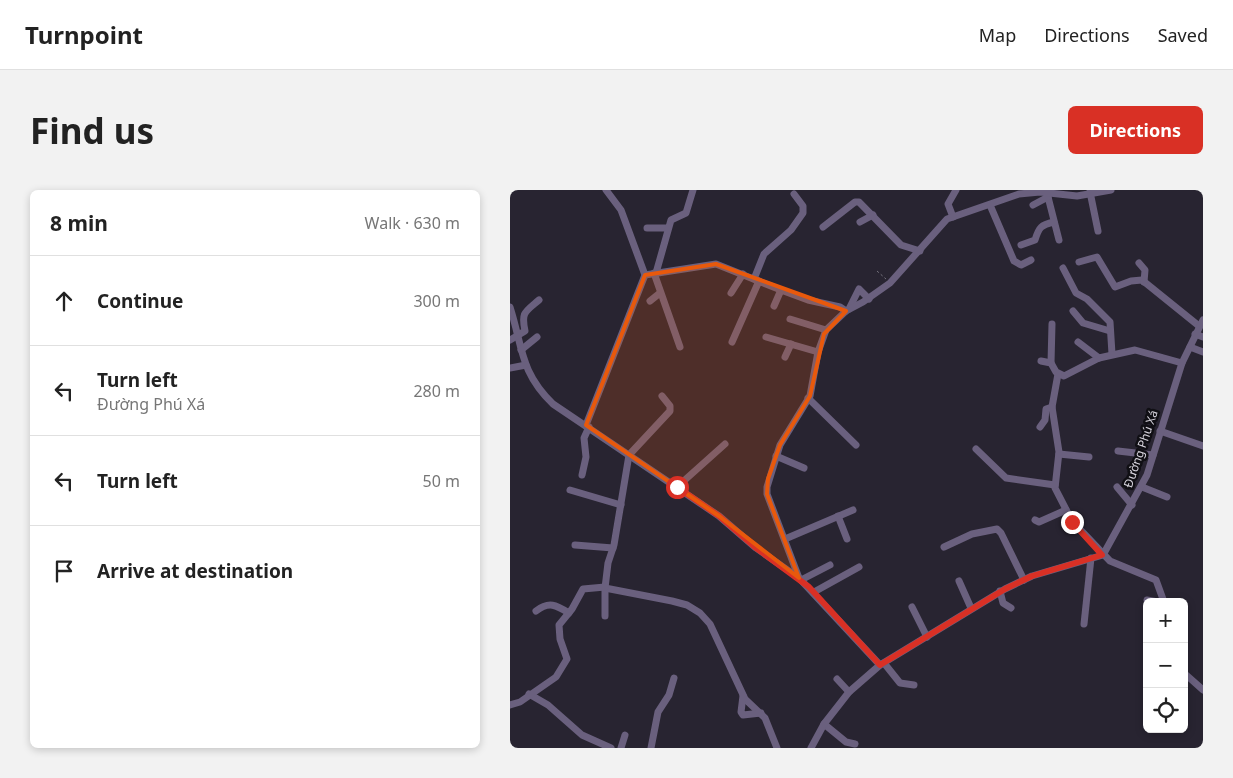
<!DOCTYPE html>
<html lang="en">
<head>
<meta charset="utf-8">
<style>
  body { margin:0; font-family:"Noto Sans",sans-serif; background:#f2f2f2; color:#222 }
  .controls { position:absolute; right:15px; bottom:15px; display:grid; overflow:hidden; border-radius:8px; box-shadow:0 2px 8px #0003 }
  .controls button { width:45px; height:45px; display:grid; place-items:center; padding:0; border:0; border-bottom:1px solid #e0e0e0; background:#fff; color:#222; font:25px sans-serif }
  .stop { position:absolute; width:15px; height:15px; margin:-11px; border:4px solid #d93025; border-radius:50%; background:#fff }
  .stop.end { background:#d93025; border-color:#fff; box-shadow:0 1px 5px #0008 }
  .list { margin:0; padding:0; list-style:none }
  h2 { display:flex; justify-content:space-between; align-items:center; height:65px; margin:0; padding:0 20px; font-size:21px }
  h2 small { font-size:16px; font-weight:400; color:#767676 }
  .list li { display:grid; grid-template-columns:32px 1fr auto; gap:15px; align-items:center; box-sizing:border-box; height:90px; padding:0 20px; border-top:1px solid #e0e0e0 }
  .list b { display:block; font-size:19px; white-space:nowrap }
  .list p { margin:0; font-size:16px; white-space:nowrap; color:#767676 }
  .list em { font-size:16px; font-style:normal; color:#767676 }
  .icon { flex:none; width:28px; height:28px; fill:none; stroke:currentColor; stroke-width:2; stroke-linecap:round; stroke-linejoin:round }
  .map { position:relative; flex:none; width:693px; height:558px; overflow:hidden; border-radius:8px }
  header { display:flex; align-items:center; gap:30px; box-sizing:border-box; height:70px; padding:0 25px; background:#fff; border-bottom:1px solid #e0e0e0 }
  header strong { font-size:24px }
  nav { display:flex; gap:28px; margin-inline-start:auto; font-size:18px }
  .intro { display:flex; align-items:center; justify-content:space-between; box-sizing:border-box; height:120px; padding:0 30px }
  h1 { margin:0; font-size:35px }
  .button { padding:12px 22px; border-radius:8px; background:#d93025; color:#fff; font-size:18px; font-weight:700 }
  main { display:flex; gap:30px; padding:0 30px }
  aside { flex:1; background:#fff; border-radius:8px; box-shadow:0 2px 8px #0003 }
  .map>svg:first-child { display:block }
</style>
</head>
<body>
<header>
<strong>Turnpoint</strong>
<nav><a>Map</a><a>Directions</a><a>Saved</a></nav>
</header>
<div class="intro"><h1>Find us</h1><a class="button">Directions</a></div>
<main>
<aside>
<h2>8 min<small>Walk · 630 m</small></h2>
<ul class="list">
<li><svg class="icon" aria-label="ahead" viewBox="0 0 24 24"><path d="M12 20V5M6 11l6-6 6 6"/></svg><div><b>Continue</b></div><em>300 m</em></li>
<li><svg class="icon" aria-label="left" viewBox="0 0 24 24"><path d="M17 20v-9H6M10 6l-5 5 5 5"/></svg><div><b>Turn left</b><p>Đường Phú Xá</p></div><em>280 m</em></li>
<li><svg class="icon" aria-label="left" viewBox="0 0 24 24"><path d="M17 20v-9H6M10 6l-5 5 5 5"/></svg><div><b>Turn left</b></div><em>50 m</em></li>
<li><svg class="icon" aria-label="arrive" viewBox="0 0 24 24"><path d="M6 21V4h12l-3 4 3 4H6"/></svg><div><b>Arrive at destination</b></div></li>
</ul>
</aside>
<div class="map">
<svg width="693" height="558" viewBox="0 0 693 558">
  <rect width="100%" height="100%" fill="#282431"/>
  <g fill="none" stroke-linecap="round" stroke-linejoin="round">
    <path stroke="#75727d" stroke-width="1" stroke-dasharray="2.5 2.5" stroke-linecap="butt" d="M367 81 376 89"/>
    <g stroke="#6a607e" stroke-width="7">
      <path d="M580 2 588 41"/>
      <path d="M537 3 549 50"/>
      <path d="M480 15 504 71 511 75 521 70"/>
      <path d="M523 15 538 7"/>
      <path d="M443 27 438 14 446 0"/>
      <path d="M350 32 363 25"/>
      <path d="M313 37 345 12H349L391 55 410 61"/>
      <path d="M137 38H157"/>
      <path d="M511 55 525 50C529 37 531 35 544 32"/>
      <path d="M569 72 587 67 605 97 621 91 632 90 689 136"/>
      <path d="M629 73 635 80 634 92"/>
      <path d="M553 78 566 103 577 109 600 132 602 164"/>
      <path d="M144 83 170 157"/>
      <path d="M146 83 161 30 176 23 183 0"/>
      <path d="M135 85 206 74 271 100 298 110 330 117 336 121"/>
      <path d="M244 89 254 64 281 40 293 23V16L284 4"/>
      <path d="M221 103 233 84"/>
      <path d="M140 111 150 103"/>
      <path d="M264 116 271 100"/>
      <path d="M0 117C13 158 10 182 43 214L209 326 246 358 289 388 370 475"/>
      <path d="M339 119 349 99 359 109"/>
      <path d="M563 121 573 133 600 141"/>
      <path d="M280 129 316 140"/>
      <path d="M685 144 693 147"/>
      <path d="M256 147 308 162"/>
      <path d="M0 150 15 141C11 122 15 122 29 110"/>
      <path d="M222 152 249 91"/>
      <path d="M568 152 589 168"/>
      <path d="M680 157 693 162"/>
      <path d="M11 160 27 147"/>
      <path d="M275 167 281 154"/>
      <path d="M531 171 541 173 546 182 554 186 589 168 625 160 672 173"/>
      <path d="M541 173 542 134"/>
      <path d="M0 178 16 175"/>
      <path d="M548 184 542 217 549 262 545 298 562 331 600 371 646 390 654 412"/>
      <path d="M298 208 346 255"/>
      <path d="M76 235 135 85 111 20 96 0"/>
      <path d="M530 237 535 230 536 219 542 217"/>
      <path d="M650 241 693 256"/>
      <path d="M466 259 496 288 545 295"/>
      <path d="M608 261 643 265"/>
      <path d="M549 264 579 267"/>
      <path d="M266 266 294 278"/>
      <path d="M72 285 76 267 74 248 79 237"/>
      <path d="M167 297 215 254"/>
      <path d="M607 297 622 315"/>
      <path d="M632 297 657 307"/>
      <path d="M60 300 111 315"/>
      <path d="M328 326 337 349"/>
      <path d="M525 330 529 332 556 320"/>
      <path d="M275 349 343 320"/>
      <path d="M65 355 103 358"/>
      <path d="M434 357 462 344 487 339 491 343 514 390"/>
      <path d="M289 388 257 304V297L270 255 300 206 308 162 316 140 336 121 353 112 380 93 437 29 509 4 530 2 567 6 601 0"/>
      <path d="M291 390 320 375"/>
      <path d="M449 391 461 418"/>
      <path d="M95 398 162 411 177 415 190 423 200 434 235 509 255 528 267 558"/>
      <path d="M490 401 493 413 501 418"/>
      <path d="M304 402 349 377"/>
      <path d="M637 410 648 412"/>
      <path d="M402 417 417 447"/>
      <path d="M26 421C39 411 46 415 59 423"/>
      <path d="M95 426V398L98 373 104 355 119 265 160 221V216L152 206"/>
      <path d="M574 434 581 368"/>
      <path d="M374 473 390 493 404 495"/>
      <path d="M674 483 693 500"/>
      <path d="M327 489 339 502"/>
      <path d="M19 504 38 515 72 545 101 558"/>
      <path d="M233 506 231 522 233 525 251 523"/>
      <path d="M0 515 10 512 46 487 57 469 50 449 49 435 62 419 73 399 95 397"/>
      <path d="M314 534 336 552 345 554"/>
      <path d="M111 558 115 545"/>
      <path d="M141 558 148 522 159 505 164 488"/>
      <path d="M301 558 314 534 339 502 370 475 495 399 522 386 593 365 637 285 672 173 693 130"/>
    </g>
  </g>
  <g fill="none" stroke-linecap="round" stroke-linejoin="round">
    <path stroke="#d93025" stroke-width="6" d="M167 297 209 326 246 358 299 397 370 475 495 399 522 386 592 365 562 332"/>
  </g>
  <path fill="#e8590c" fill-opacity="0.2" stroke="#e8590c" stroke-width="4" stroke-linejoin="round" d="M206 74 336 121 314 144 300 206 270 255 258 289 257 304 289 388 209 326 76 235 135 85Z"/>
  <g text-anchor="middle" stroke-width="5" stroke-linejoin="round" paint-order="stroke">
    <g font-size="12" fill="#d7d4dd" stroke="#100f14">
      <text transform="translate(631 259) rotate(-71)" y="4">Đường Phú Xá</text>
    </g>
  </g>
</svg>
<div class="controls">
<button>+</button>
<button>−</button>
<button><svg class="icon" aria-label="locate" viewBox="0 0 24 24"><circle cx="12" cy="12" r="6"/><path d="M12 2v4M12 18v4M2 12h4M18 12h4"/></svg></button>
</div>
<div class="stop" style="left:167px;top:297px"></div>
<div class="stop end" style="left:562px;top:332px"></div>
</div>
</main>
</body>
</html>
